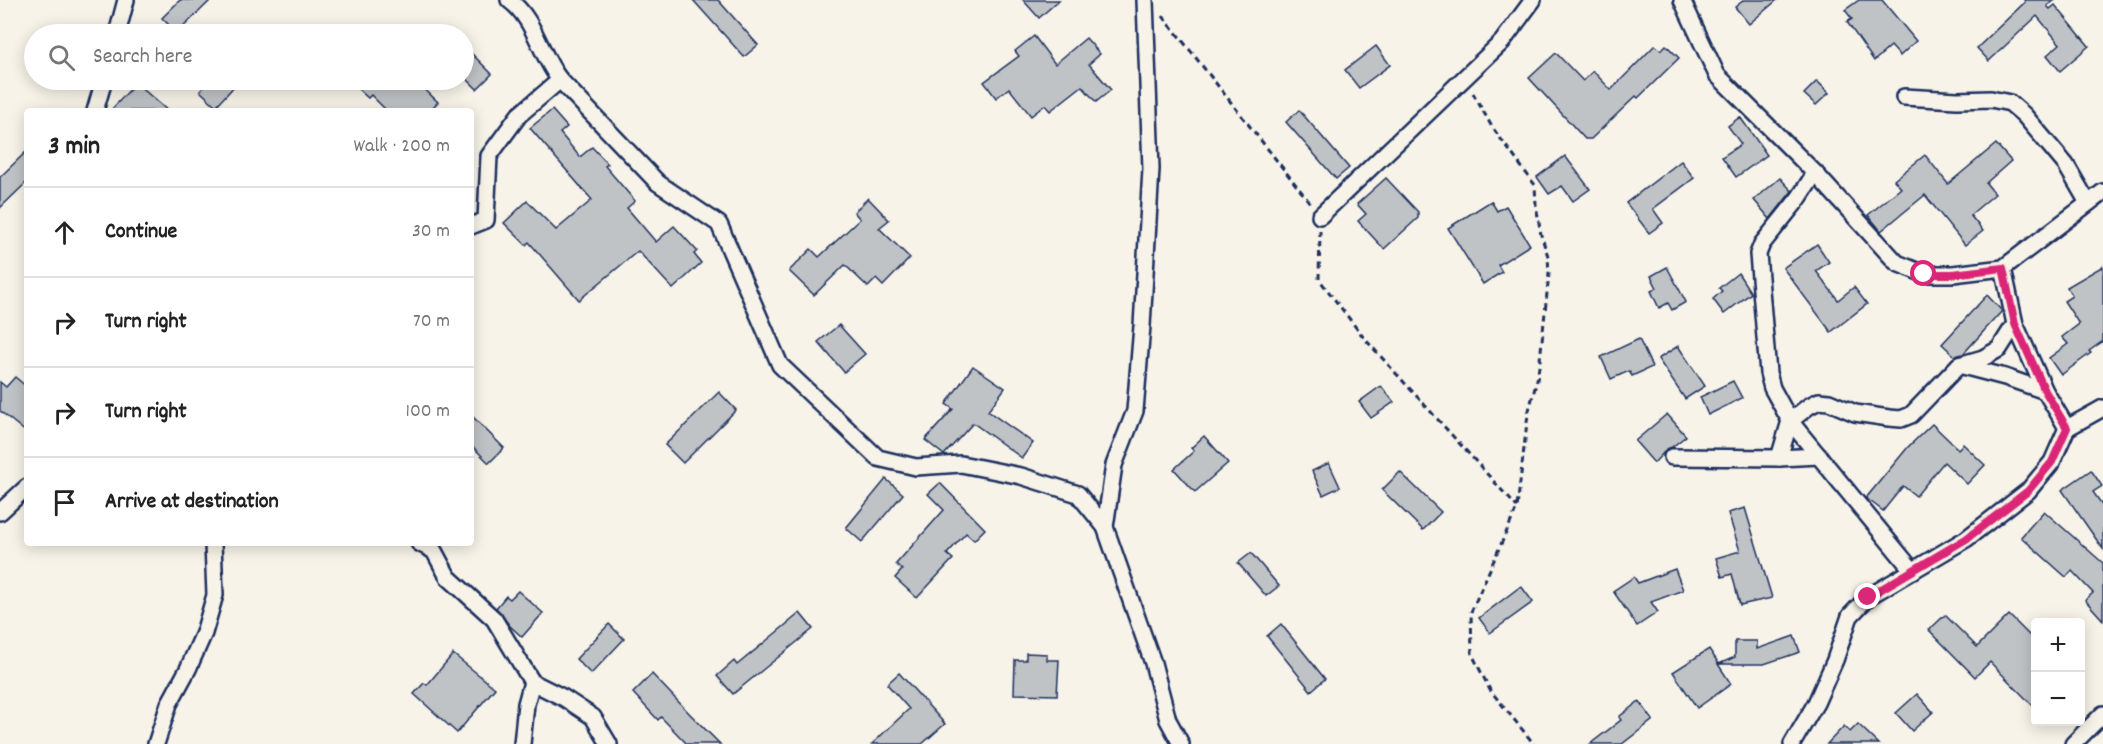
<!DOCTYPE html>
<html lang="en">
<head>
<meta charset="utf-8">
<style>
  body { margin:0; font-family:Dekko,sans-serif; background:#f6f6f6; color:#222 }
  .controls { position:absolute; right:18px; bottom:18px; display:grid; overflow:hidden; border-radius:6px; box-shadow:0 3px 15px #0003 }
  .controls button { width:54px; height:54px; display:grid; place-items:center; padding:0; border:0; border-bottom:2px solid #e0e0e0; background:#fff; color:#222; font:30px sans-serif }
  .stop { position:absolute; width:18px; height:18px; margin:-14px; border:4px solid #db2777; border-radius:50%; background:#fff }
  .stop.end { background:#db2777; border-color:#fff; box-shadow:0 2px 6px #0008 }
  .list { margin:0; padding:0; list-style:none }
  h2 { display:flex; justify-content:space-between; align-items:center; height:78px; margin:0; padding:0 24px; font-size:26px }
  h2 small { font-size:20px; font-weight:400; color:#767676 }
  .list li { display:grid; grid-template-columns:39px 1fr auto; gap:18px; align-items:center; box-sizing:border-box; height:90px; padding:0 24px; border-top:2px solid #e0e0e0 }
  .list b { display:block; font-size:22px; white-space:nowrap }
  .list em { font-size:20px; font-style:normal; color:#767676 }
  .icon { flex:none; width:33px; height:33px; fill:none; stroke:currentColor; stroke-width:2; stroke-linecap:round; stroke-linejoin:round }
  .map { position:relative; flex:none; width:2103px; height:744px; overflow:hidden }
  .search { position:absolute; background:#fff; box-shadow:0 3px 15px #0003; left:24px; top:24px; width:450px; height:66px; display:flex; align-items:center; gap:15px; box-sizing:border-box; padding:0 21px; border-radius:33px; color:#767676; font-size:22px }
  .panel { position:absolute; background:#fff; box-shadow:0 3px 15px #0003; left:24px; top:108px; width:450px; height:438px; border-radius:6px }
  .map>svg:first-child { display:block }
</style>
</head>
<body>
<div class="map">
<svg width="2103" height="744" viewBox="0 0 2103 744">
  <rect width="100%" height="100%" fill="#f7f3e8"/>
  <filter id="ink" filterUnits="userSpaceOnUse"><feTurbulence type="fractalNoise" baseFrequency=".0167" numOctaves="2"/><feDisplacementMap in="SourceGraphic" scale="12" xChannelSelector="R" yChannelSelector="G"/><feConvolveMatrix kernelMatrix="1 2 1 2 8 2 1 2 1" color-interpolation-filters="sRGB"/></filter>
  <g filter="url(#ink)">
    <g fill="#c0c3c5" stroke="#1b2f5e" stroke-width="1.5">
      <path d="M180 0H211L177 33 162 18Z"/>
      <path d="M693 0H718L758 45 744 57Z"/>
      <path d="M1023 0H1059L1039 18Z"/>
      <path d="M1744 0H1777L1749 24 1735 7Z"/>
      <path d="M1859 0H1882L1916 41 1900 56 1891 46 1874 61 1847 22 1852 19 1845 10Z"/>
      <path d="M2024 0H2054L2047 6 2050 9 2055 5 2089 46 2060 71 2047 55 2060 44 2037 16 1989 61 1977 48 2025 2Z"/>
      <path d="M1034 36 1055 64 1086 38 1100 54 1089 64 1111 90 1096 102 1082 86 1050 111 1045 105 1031 116 1009 88 996 98 984 82 1019 56 1015 51Z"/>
      <path d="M1655 45 1661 50 1666 45 1679 58 1638 98 1636 96 1591 139H1585L1529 78 1556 53 1583 81 1593 71 1611 90Z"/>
      <path d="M464 46 492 74 477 89 464 76Z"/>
      <path d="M1376 46 1390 65 1359 88 1345 70Z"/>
      <path d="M210 80H240L216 106 200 91Z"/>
      <path d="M348 80H415L438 102 429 111H387L371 95 368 98Z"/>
      <path d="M1817 81 1829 93 1816 105 1804 94Z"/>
      <path d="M136 83 168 111H110Z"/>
      <path d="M552 110 567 127 560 133 580 157 592 147 608 164 605 166 635 201 627 208 656 242 674 226 697 251 694 254 701 263 673 289 638 251 579 300 529 242 526 245 504 223 527 201 556 230 592 200 530 128Z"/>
      <path d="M1299 110 1349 168 1336 179 1286 122Z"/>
      <path d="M1740 117 1767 155 1736 177 1722 157 1741 144 1728 126Z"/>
      <path d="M1996 144 2011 161 1986 183 1995 194 1970 215 1983 231 1965 245 1925 195 1881 231 1868 215 1901 188 1894 180 1925 155 1948 184Z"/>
      <path d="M27 151V182L0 208V177Z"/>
      <path d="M1565 156 1590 189 1573 201 1562 186 1549 194 1537 177Z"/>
      <path d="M1681 161 1694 178 1653 209 1663 223 1649 233 1626 203Z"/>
      <path d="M1386 178 1418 212V218L1384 249 1358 221 1366 214 1357 204Z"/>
      <path d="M1780 178 1792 191 1770 219 1754 200Z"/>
      <path d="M868 198 889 220 879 228 910 258 883 286 876 279 868 287 845 265 814 295 789 271 811 249 819 257 860 219 854 212Z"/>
      <path d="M1491 201 1497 211 1506 206 1530 245 1498 265 1502 272 1483 284 1448 228Z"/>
      <path d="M1817 244 1829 262 1816 271 1838 300 1854 287 1867 304 1831 332 1783 268Z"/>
      <path d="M2103 266V341L2089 351 2091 353 2061 375 2049 358 2068 344 2062 337 2079 324 2064 301 2072 296 2067 287Z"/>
      <path d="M1667 267 1686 302 1672 310 1668 303 1659 308 1651 291 1657 288 1651 276Z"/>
      <path d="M1738 273 1751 293 1724 314 1713 299 1722 291 1719 288Z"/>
      <path d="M1987 295 2002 311 1963 354 1955 356 1942 344Z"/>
      <path d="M839 325 865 354 844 372 818 342Z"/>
      <path d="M1639 339 1652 367 1632 376 1629 371 1611 379 1601 357Z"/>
      <path d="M1678 346 1705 386 1685 399 1658 359Z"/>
      <path d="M973 366 1005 388 988 411 1033 443 1022 458 973 423 944 455 925 440 953 409 946 404Z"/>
      <path d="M15 377 27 387V433L0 411V382L6 387Z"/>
      <path d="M1733 381 1742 398 1708 415 1700 397Z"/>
      <path d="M1381 386 1394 402 1371 418 1359 402Z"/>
      <path d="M719 392 736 410 683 463 665 445Z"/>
      <path d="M1667 414 1686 436 1672 447 1667 449 1654 463 1635 441Z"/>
      <path d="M471 415 504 448 489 463 471 445Z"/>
      <path d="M1932 424 1958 449 1963 444 1985 465 1967 484 1944 462 1916 496 1903 486 1883 511 1866 498 1908 447Z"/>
      <path d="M1204 436 1228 463 1195 492 1174 469 1194 451 1191 448Z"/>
      <path d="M1329 463 1340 487 1323 495 1312 471Z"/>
      <path d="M2091 470 2102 486 2093 492 2103 506V549L2062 490Z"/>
      <path d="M1400 472 1441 512 1423 530 1382 490Z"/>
      <path d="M886 479 903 494 862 542 846 528Z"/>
      <path d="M940 483 985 529 974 540 966 533 947 554 953 559 917 598 895 578 902 570 896 564 944 510 928 494Z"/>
      <path d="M1745 508 1772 598 1740 605 1732 574 1722 577 1716 558 1740 551 1728 513Z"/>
      <path d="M2044 511 2103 563V620L2085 600 2093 593 2072 571 2066 577 2021 537Z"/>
      <path d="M1251 553 1279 586 1266 596 1238 563Z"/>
      <path d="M1675 569 1683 590 1651 602 1658 612 1637 626 1613 591 1634 577 1638 583Z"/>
      <path d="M1521 586 1533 602 1490 633 1479 618Z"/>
      <path d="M518 591 543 613 522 637 510 626 496 608 506 596 510 599Z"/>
      <path d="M800 613 813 629 733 694 717 676 734 661 737 665Z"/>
      <path d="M1945 615 1977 647 2009 615 2036 642V709L1990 662 1975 677 1929 630Z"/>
      <path d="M609 624 624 639 591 674 576 659Z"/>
      <path d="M1281 624 1325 679 1311 691 1267 636Z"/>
      <path d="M1794 636 1800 652 1764 664H1718L1731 684 1697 708 1673 672 1709 649 1719 664 1735 657V641H1757V649Z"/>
      <path d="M1026 653 1047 654V660H1059L1057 695 1014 694 1015 660H1026Z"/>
      <path d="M453 654 495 688 457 733 414 694 424 683 427 685Z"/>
      <path d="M899 673 945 724 922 744H872L909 709 887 684Z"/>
      <path d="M652 674 690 714 720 744H687L661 717 658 720 633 693Z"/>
      <path d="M1917 694 1933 712 1912 731 1896 713Z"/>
      <path d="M1639 701 1653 720 1622 744H1590L1621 720 1619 717Z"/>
      <path d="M1858 724 1879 744H1827L1844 726 1850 732Z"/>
    </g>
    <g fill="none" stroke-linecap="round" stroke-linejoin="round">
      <defs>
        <g id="street">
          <path d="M509 0C535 19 540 55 560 80L658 183 719 224 780 365 878 458 916 467 961 464 1021 476 1078 494 1105 527 1153 663 1168 720 1181 744"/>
          <path d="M1682 0 1717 75 1815 173 1897 263 1924 274H1953L2003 268 2103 192"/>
          <path d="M117 34 126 0"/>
          <path d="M1904 97 1957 100 1991 99 2010 103 2024 115 2066 165 2088 203"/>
          <path d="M95 111 104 80"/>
          <path d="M1815 173 1799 198 1762 244 1758 254 1768 373 1772 388 1790 421 1913 571"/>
          <path d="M1320 216 1502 42 1533 0"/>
          <path d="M471 226 486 220 489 156 519 115 560 80"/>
          <path d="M2003 268 2015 324 2045 391 2067 428 2103 408"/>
          <path d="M1959 365 2005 377 2045 391"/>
          <path d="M1672 457 1779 458 1790 421 1809 406 1819 401 1829 402 1855 413 1889 418 1901 419 1911 415 1959 365 1983 358 1999 349 2015 324"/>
          <path d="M1779 458 1819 456"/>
          <path d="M0 512 27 487"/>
          <path d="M1105 527 1114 465 1135 411 1142 326 1151 169 1145 0"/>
          <path d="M419 543 434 551 448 577 494 619 532 682 564 698 593 717 609 744"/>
          <path d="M156 744 169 704 188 669 204 633 215 595 213 543"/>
          <path d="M522 744 526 704 532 682"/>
          <path d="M1792 744 1816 703 1835 660 1850 616 1868 597 1966 539 2028 491 2052 462 2067 428"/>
          <path d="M2073 744 2103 714"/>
        </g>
      </defs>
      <use href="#street" stroke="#1b2f5e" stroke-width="20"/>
      <g stroke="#1b2f5e" stroke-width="3" stroke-dasharray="6 4.5" stroke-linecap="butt">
        <path d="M1163 16 1311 204"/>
        <path d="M1473 93 1492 127 1535 185 1536 205 1541 235 1548 256 1549 274 1540 360 1537 380 1528 414 1517 508 1471 612 1472 654 1490 690 1534 744"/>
        <path d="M1320 231 1319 279 1364 338 1517 507"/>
      </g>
      <use href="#street" stroke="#f7f3e8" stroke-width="15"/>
    </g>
  </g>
  <g fill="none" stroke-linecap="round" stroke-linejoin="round" filter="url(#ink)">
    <path stroke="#db2777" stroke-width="8" d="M1868 597 1966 539 2028 491 2052 462 2067 428 2045 391 2015 324 2003 268 1953 274H1924"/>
  </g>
</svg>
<div class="controls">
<button>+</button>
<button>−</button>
</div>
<div class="stop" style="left:1924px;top:274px"></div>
<div class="stop end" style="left:1868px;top:597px"></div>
<div class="search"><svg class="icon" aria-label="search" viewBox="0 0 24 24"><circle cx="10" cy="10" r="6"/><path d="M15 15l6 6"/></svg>Search here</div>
<section class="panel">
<h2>3 min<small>Walk · 200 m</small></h2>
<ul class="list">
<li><svg class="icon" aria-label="ahead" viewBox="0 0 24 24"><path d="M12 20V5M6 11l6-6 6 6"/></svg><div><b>Continue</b></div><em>30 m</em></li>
<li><svg class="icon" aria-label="right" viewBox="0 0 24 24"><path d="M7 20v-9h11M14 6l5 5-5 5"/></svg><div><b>Turn right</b></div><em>70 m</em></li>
<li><svg class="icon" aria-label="right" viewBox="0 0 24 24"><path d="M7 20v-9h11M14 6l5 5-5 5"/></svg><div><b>Turn right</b></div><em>100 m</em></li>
<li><svg class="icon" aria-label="arrive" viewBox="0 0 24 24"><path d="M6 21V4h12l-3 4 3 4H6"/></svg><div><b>Arrive at destination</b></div></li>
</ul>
</section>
</div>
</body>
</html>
